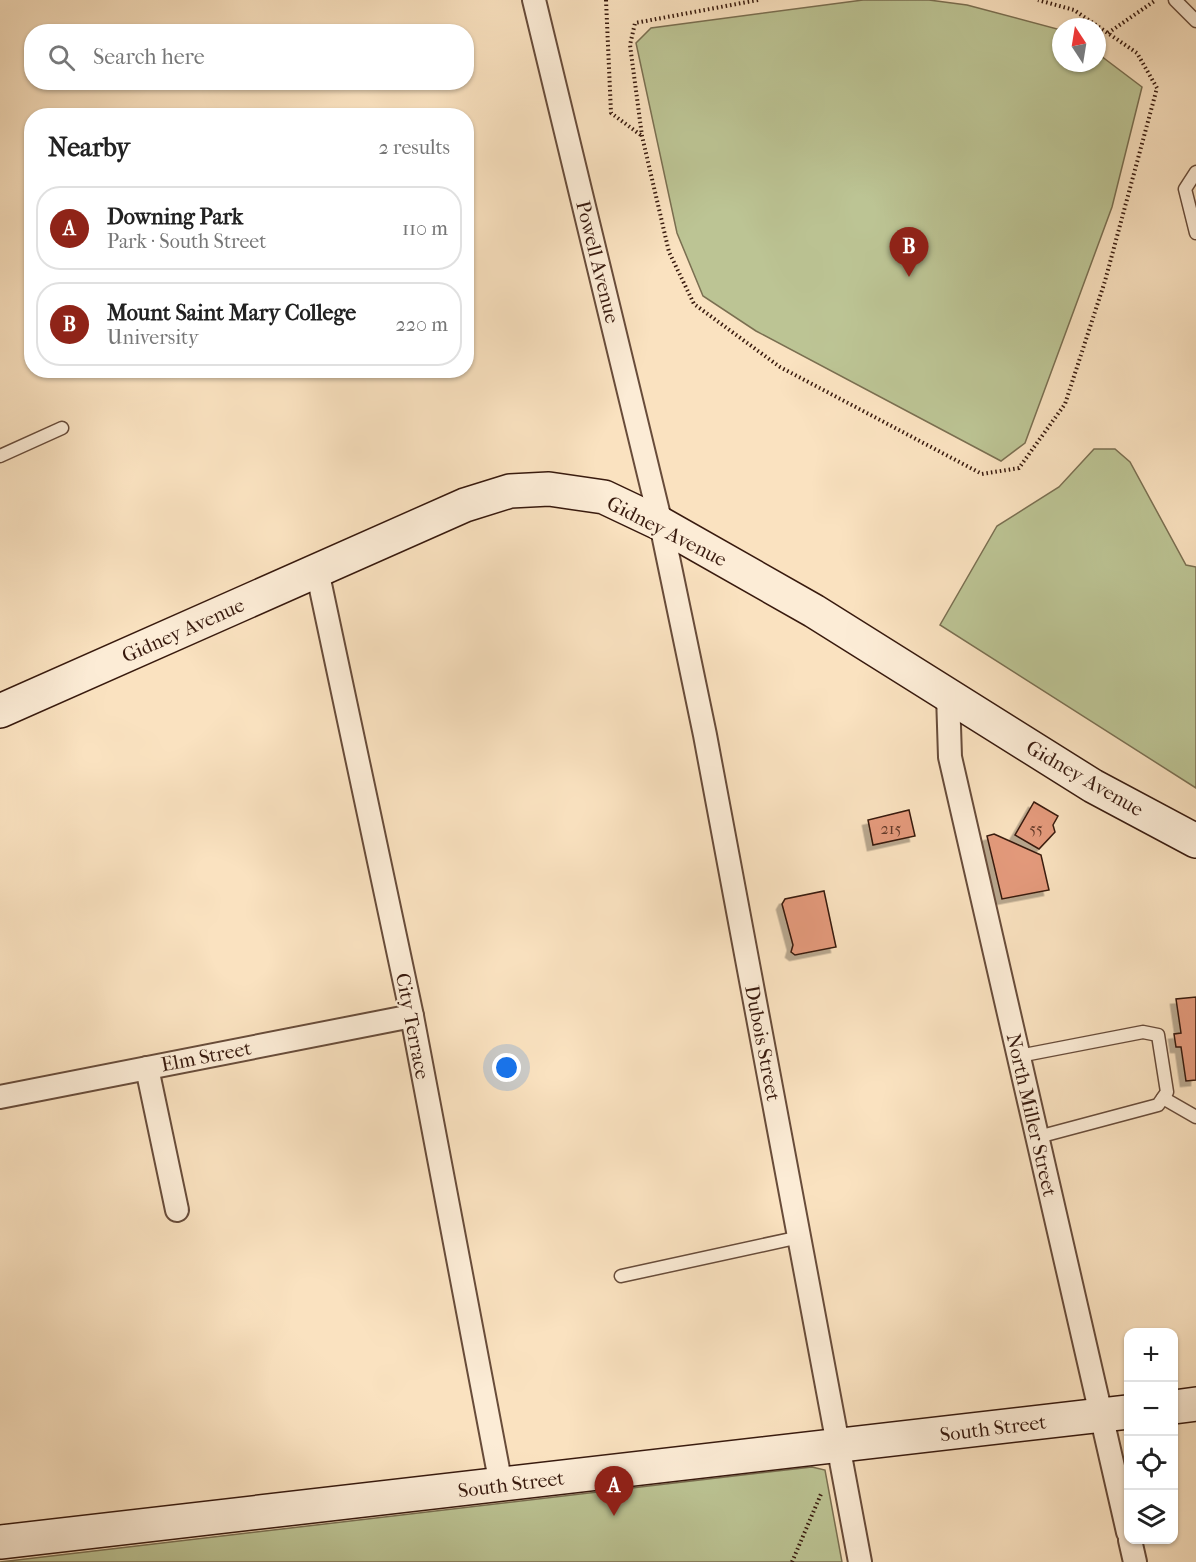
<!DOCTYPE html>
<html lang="en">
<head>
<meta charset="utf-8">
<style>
  body { margin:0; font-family:"IM FELL French Canon",serif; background:#f2f2f2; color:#222 }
  .controls { position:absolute; right:18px; bottom:18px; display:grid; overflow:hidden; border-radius:12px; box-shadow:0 2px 4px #0004 }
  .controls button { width:54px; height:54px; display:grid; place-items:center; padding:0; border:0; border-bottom:2px solid #e0e0e0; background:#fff; color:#222; font:30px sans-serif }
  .compass { position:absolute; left:1052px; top:18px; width:54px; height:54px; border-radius:50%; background:#fff; box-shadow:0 2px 4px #0004; rotate:348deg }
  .you { position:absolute; left:507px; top:1068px; width:21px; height:21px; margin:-15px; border:4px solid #fff; border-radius:50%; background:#1a73e8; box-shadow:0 0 0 9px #1a73e833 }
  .badge { display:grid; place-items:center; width:39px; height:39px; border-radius:50%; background:#8f2418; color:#fff; font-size:20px; font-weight:700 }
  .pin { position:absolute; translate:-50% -50px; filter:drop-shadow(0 2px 3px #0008) }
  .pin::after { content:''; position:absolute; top:32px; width:21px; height:18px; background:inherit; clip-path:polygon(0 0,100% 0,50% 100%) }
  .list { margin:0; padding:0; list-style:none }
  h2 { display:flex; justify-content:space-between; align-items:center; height:78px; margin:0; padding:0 24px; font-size:26px }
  h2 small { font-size:20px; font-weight:400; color:#767676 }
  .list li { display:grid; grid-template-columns:39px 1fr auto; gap:18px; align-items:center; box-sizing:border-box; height:84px; margin:0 12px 12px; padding:0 12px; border:2px solid #e0e0e0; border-radius:24px }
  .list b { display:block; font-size:22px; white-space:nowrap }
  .list p { margin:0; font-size:20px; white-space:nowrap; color:#767676 }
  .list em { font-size:20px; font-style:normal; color:#767676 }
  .icon { flex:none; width:33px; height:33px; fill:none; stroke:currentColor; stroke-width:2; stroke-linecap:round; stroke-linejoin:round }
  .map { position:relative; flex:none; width:1196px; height:1562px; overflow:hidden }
  .search { position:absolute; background:#fff; box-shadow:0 2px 4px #0004; left:24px; top:24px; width:450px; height:66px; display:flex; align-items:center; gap:15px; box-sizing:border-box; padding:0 21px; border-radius:24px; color:#767676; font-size:22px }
  .panel { position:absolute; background:#fff; box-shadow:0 2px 4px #0004; left:24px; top:108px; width:450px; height:270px; border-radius:24px }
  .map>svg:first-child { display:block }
</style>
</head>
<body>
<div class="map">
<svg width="1196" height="1562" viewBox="0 0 1196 1562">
  <defs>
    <filter id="shadow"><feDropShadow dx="-5.5" dy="5.5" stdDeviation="0" flood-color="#0004"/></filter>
  </defs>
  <rect width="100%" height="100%" fill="#fae2c0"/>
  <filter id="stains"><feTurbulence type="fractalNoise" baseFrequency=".00333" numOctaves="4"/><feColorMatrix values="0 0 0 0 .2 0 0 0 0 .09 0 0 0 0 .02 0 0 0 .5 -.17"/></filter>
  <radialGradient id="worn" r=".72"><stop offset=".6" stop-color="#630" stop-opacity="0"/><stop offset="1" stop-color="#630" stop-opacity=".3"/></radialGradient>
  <g fill="#bcc494" stroke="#7a6f51" stroke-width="1.5">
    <path d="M863 0H929L967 5 1061 30V63H1097V53L1142 87 1112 207 1025 443 1001 461 756 331 703 296 677 233 636 43 651 28Z"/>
    <path d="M1094 449H1115L1130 462 1186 565 1196 567V788L940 625 997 526 1059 487Z"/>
    <path d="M812 1467 825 1470 842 1562H0Z"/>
  </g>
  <g fill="#e49a7b" stroke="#381a0e" stroke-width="1.5" filter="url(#shadow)">
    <path d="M1034 802 1058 816 1053 825 1055 832 1039 849 1015 835Z"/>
    <path d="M909 810 915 836 873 845 868 820Z"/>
    <path d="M994 834 1041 855 1049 890 1002 899 987 836Z"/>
    <path d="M824 891 836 947 795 955 791 952 793 945 782 904 785 899Z"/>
    <path d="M1196 997V1080L1186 1081 1181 1047H1176L1174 1034 1181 1033 1176 999Z"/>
  </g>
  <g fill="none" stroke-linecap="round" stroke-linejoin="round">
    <defs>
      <g id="lane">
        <path d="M1175 0 1196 21"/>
        <path d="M1196 172 1185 189 1196 233"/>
        <path d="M0 456 62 428"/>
        <path d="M1019 1056 1143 1032 1158 1035 1167 1092 1158 1105 1038 1137"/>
        <path d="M1163 1098 1196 1117"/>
        <path d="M621 1276 800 1237"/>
      </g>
      <g id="street">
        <path d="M534 0 661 524 705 735 860 1562"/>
        <path d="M317 570 412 1016 501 1485"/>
        <path d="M948 695 950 757 1128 1532"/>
        <path d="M147 1068 177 1210"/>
        <path d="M0 1097 412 1016"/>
        <path d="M1130 1540 1135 1562"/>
      </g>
      <g id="secondary">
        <path d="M0 711 465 505 510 491 549 489 604 497 661 524 814 611 1093 786 1196 841"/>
        <path d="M1174 1407 1196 1404"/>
        <path d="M0 1542 1128 1412"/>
      </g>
    </defs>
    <use href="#lane" stroke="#684c3a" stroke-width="15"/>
    <use href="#street" stroke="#684c3a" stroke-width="26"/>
    <use href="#secondary" stroke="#381a0e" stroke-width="36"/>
    <g stroke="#381a0e" stroke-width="4" stroke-dasharray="1.5 3" stroke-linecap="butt">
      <path d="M606 0 611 113 642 136"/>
      <path d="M758 0 635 23 630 45 642 136 669 252 694 304 780 367 982 474 1019 468 1065 404 1105 281 1157 88 1137 53 1074 10 1038 0"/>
      <path d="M1108 33 1156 0"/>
      <path d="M792 1562 821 1494"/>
    </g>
    <use href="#lane" stroke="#fcecd6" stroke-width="12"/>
    <use href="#street" stroke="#fcecd6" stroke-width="22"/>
    <use href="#secondary" stroke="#fcecd6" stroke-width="33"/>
  </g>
  <g text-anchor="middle" stroke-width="4.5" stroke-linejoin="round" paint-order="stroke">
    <g font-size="16" fill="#633a29">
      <text x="891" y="834">215</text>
      <text x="1036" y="834">55</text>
    </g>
    <g font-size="20" fill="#381a0e" stroke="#fcecd6">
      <text transform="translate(598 262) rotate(76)" y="7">Powell Avenue</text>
      <text transform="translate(667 531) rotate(27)" y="7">Gidney Avenue</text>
      <text transform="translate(183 630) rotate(-24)" y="7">Gidney Avenue</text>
      <text transform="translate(1085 778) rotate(30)" y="7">Gidney Avenue</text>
      <text transform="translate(413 1026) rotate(79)" y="7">City Terrace</text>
      <text transform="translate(763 1043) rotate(79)" y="7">Dubois Street</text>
      <text transform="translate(206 1056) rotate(-11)" y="7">Elm Street</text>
      <text transform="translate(1032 1115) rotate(77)" y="7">North Miller Street</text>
      <text transform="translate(993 1428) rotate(-7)" y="7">South Street</text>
      <text transform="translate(511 1484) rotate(-7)" y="7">South Street</text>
    </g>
  </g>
  <rect width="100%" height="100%" filter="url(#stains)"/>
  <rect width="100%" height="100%" fill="url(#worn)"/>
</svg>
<div class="controls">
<button>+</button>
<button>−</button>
<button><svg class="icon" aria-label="locate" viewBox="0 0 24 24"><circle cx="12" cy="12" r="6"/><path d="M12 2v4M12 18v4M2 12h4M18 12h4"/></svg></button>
<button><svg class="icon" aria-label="layers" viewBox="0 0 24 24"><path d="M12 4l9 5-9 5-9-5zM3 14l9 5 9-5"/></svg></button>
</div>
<svg class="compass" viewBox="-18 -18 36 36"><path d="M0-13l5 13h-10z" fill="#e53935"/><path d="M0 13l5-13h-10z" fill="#767676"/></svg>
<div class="you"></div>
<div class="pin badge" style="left:614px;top:1516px">A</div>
<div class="pin badge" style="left:909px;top:277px">B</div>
<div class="search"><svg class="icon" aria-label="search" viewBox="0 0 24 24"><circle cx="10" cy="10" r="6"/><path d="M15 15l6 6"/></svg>Search here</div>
<section class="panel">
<h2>Nearby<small>2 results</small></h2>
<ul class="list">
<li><span class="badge">A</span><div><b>Downing Park</b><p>Park · South Street</p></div><em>110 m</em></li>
<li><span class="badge">B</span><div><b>Mount Saint Mary College</b><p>University</p></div><em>220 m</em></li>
</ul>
</section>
</div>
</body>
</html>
